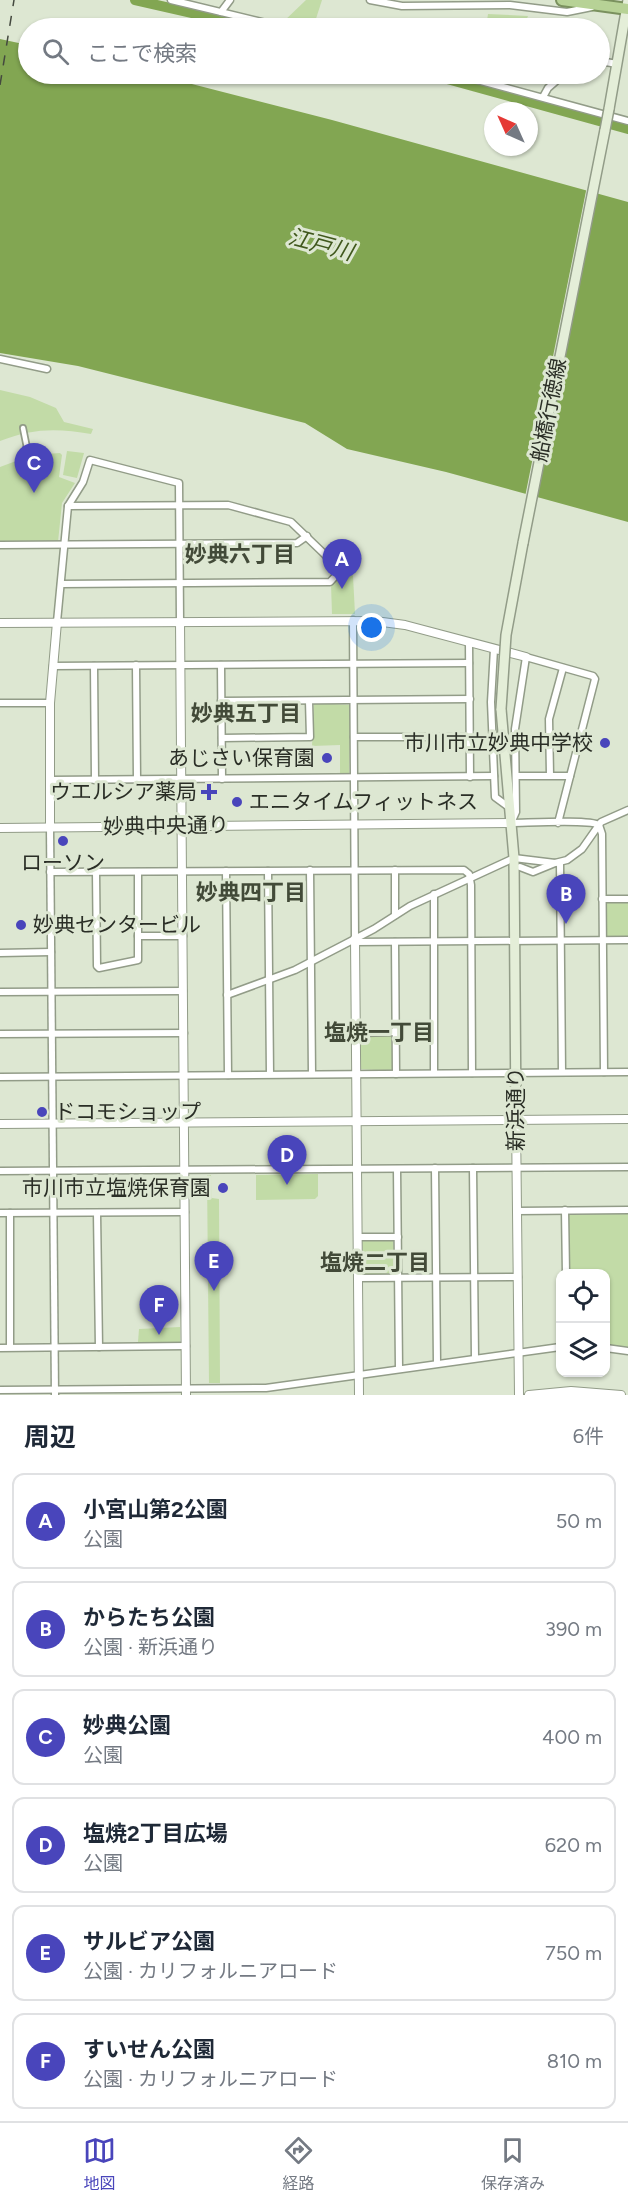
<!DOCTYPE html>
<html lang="ja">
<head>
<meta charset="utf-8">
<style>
  body { margin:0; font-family:Figtree,"Noto Sans JP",sans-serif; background:#f2f2f3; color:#1f2937 }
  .controls { position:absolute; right:18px; bottom:18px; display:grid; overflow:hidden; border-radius:12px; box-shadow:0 2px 4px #0004 }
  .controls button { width:54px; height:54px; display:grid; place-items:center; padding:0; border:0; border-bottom:2px solid #e0e1e3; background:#fff; color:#1f2937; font:30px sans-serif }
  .compass { position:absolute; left:484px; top:102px; width:54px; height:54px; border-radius:50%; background:#fff; box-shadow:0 2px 4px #0004; rotate:315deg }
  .you { position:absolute; left:372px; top:628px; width:21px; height:21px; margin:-15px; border:4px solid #fff; border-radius:50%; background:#1a73e8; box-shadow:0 0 0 9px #1a73e833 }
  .badge { display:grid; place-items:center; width:39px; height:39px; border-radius:50%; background:#4945bb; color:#fff; font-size:20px; font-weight:700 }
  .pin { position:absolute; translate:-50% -50px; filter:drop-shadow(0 2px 3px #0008) }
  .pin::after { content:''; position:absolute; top:32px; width:21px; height:18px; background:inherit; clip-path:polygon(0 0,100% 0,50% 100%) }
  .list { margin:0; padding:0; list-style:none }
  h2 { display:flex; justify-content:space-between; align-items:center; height:78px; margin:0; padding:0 24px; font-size:26px }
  h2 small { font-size:20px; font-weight:400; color:#747a83 }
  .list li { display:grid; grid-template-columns:39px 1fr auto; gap:18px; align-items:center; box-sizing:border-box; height:96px; margin:0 12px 12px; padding:0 12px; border:2px solid #e0e1e3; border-radius:12px }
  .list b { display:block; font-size:22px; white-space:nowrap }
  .list p { margin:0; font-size:20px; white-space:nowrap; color:#747a83 }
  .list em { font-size:20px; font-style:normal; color:#747a83 }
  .icon { flex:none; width:33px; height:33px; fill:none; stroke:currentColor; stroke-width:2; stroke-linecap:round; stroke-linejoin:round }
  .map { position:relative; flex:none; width:628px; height:1395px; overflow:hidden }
  .search { position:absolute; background:#fff; box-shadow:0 2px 4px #0004; left:18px; right:18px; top:18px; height:66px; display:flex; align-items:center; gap:15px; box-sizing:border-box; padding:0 21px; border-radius:33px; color:#747a83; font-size:22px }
  .sheet { height:726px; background:#fff }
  nav { display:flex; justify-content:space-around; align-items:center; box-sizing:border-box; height:84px; border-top:2px solid #e0e1e3; background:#fff; font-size:16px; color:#747a83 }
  nav a { display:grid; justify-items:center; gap:3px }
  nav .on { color:#4945bb }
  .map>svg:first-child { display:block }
</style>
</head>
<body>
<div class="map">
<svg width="628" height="1395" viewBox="0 0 628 1395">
  <rect width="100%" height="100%" fill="#dde7d2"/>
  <g fill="#c2dba7">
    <path d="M306 0H322L313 28 281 24Z"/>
    <path d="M488 14 528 16 523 28H484L472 23 486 27Z"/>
    <path d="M0 390 30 397 56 408 64 422 93 429 91 434C58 428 32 428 0 441Z"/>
    <path d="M67 451 84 453 77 478 63 475Z"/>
    <path d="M60 453 62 455 59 477 75 483 62 503 58 542H0V467L32 455Z"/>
    <path d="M346 569 353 576 355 614H332L331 584Z"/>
    <path d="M314 703 351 705 349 774H340V745L312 746Z"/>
    <path d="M607 900H628V938L605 936 604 903Z"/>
    <path d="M391 1034 393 1068 391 1071 359 1069V1036Z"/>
    <path d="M318 1174V1196L315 1199 256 1200V1175Z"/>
    <path d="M207 1175H211L212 1198 219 1199 220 1383H209Z"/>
    <path d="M628 1212V1348L606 1346V1274L568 1273V1215Z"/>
    <path d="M393 1238 395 1273 364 1275 362 1240Z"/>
    <path d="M180 1327V1344L138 1342 139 1329Z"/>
  </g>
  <path fill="#82a652" d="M0 39 28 45V74H153L332 120 628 202V522L446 472 347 449 305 423 78 366 0 353Z"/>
  <path fill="#dde7d2" d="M587 186 596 189 535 500 525 497Z"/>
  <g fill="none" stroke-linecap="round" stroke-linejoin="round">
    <g stroke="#82a652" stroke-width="10">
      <path d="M135 0 258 28"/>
      <path d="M429 74 628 129"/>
    </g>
    <defs>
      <path id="pedestrian" d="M23 428 30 463"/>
      <g id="minor">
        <path d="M171 0 287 28"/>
        <path d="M370 0 402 6 510 5 567 12 592 7"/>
        <path d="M221 12 230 0"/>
        <path d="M590 28V27"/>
        <path d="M600 61 617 64"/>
        <path d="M455 74 628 121"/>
        <path d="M543 97 548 88 564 74"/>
        <path d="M0 359 47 369"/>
        <path d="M0 545 297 543 307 536"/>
        <path d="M61 584 330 582 341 570 291 522 228 505 68 506"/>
        <path d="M353 620 355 939"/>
        <path d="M57 622 68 506 83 482 90 460 179 483 180 621"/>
        <path d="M469 642 470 777"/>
        <path d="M494 649 491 702 495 797 510 808"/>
        <path d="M136 665 137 779"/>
        <path d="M221 665 222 779"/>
        <path d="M53 666 469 663"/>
        <path d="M94 666 95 780"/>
        <path d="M221 701 470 699"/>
        <path d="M0 703H50"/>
        <path d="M354 737H470"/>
        <path d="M222 738 310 737 309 701"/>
        <path d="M550 775 549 719 563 668"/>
        <path d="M516 776H570"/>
        <path d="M50 780 494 776"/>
        <path d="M558 823 595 679 593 676 526 657 515 729 516 812 511 823C527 823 589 819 599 825"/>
        <path d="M599 825 602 834 604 1072"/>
        <path d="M50 827 55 1395"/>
        <path d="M560 863 562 1072"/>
        <path d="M520 867 533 872 555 863"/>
        <path d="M310 870 312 1074"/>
        <path d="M395 870V915"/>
        <path d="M226 871 228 1075"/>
        <path d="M268 871 270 1074"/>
        <path d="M50 872 464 870 469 874 471 885 472 1073"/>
        <path d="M96 872 97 966 99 968 138 960V872"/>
        <path d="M434 894V1073"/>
        <path d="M602 899H628"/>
        <path d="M138 936H183"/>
        <path d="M355 942 628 940"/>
        <path d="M395 942 396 1074"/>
        <path d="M0 953 51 952"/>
        <path d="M0 992 183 991"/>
        <path d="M227 995 295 970 374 929 410 906 514 858 555 863 567 860 582 849 601 822 628 810"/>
        <path d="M356 1033 395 1032"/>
        <path d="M0 1034 184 1033"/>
        <path d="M0 1077 628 1072"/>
        <path d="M435 1168 437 1363"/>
        <path d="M473 1168 475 1358"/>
        <path d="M397 1169 399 1368"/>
        <path d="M0 1171 628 1167"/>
        <path d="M565 1210 566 1274"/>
        <path d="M517 1211 628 1210"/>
        <path d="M0 1213 185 1212"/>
        <path d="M10 1213V1347"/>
        <path d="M97 1213 99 1347"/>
        <path d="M358 1237H398"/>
        <path d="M358 1278 518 1277"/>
        <path d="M0 1348 186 1346"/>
        <path d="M606 1348 628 1351"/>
        <path d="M0 1390 266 1388 560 1347"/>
      </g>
      <g id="tertiary">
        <path d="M180 621 186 1395"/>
        <path d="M0 623 375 621 405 625 526 657"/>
        <path d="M50 827V703L57 622"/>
        <path d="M0 828 511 823"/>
        <path d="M355 939 359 1395"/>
        <path d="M516 1120 519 1395"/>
        <path d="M0 1124 628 1119"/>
        <path d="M529 1395 571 1391 621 1395"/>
      </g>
      <g id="secondary">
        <path d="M609 109 628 0"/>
        <path d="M523 543 605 130"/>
        <path d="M501 709 514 858 516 1120"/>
      </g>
      <path id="trunk" d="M562 0 628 9"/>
    </defs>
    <use href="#pedestrian" stroke="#929c88" stroke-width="8"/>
    <use href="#minor" stroke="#929c88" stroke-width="9"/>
    <use href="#tertiary" stroke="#929c88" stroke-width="10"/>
    <use href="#secondary" stroke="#929c88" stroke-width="12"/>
    <use href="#trunk" stroke="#7a915e" stroke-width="14"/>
    <use href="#pedestrian" stroke="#fff" stroke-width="4.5"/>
    <use href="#minor" stroke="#fff" stroke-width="6"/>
    <use href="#tertiary" stroke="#fff" stroke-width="8"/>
    <use href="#secondary" stroke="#e4eed8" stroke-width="9"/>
    <use href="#trunk" stroke="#b7d296" stroke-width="10"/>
    <path stroke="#44493f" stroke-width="1.5" stroke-dasharray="10 10" stroke-linecap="butt" d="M0 85 14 0"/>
    <defs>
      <g id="secondary-bridge">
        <path d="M605 130 609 109"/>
        <path d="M501 709 506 635 523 543"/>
      </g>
    </defs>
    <use href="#secondary-bridge" stroke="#929c88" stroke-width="12" stroke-linecap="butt"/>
    <use href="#secondary-bridge" stroke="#e4eed8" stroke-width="9"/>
  </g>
  <g fill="#4945bb" stroke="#dde7d2" stroke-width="2">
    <circle cx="605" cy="743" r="6"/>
    <circle cx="327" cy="758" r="6"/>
    <path d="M206 783h6v6h6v6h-6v6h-6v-6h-6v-6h6z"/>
    <circle cx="237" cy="802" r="6"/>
    <circle cx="63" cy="841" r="6"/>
    <circle cx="21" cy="925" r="6"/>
    <circle cx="42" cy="1112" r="6"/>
    <circle cx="223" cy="1188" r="6"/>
  </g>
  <g text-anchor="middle" stroke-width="6" stroke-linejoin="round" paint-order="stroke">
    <g font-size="21" fill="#2a2e26" stroke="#dde7d2">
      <text transform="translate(549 410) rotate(-79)" y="7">船橋行徳線</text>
      <text transform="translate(166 826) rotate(-1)" y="7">妙典中央通り</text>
      <text transform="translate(516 1109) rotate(-90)" y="7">新浜通り</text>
    </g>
    <g font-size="21" fill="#2a2e26" stroke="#dde7d2" text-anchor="end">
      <text x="593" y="750">市川市立妙典中学校</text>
      <text x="315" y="765">あじさい保育園</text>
      <text x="197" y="799">ウエルシア薬局</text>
      <text x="249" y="809" text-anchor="start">エニタイムフィットネス</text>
      <text x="63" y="870" text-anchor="middle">ローソン</text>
      <text x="33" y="932" text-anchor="start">妙典センタービル</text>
      <text x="54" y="1119" text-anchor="start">ドコモショップ</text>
      <text x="211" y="1195">市川市立塩焼保育園</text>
    </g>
    <g font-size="22" font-style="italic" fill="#40581d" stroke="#dde7d2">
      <text transform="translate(321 244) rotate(15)" y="8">江戸川</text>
    </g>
    <g font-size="22" font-weight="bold" fill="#424a38" stroke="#dde7d2">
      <text x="240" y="562">妙典六丁目</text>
      <text x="246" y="721">妙典五丁目</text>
      <text x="251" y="900">妙典四丁目</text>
      <text x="379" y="1040">塩焼一丁目</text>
      <text x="375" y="1270">塩焼二丁目</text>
    </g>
  </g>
</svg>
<div class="controls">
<button><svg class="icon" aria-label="locate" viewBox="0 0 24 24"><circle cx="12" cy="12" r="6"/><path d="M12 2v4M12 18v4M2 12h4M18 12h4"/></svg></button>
<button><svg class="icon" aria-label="layers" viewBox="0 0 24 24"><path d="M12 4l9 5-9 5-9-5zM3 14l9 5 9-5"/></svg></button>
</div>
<svg class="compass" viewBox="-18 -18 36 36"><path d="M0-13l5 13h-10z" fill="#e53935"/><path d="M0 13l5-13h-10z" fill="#747a83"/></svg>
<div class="you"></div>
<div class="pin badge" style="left:342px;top:589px">A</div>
<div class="pin badge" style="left:566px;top:924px">B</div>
<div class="pin badge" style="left:34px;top:493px">C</div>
<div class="pin badge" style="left:287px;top:1185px">D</div>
<div class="pin badge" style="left:214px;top:1291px">E</div>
<div class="pin badge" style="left:159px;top:1335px">F</div>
<div class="search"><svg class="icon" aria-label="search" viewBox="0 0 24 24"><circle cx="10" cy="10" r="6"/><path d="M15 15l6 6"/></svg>ここで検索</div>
</div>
<section class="sheet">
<h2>周辺<small>6件</small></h2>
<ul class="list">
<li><span class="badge">A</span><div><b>小宮山第2公園</b><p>公園</p></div><em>50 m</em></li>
<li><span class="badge">B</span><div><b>からたち公園</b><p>公園 · 新浜通り</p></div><em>390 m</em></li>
<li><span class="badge">C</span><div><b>妙典公園</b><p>公園</p></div><em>400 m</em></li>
<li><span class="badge">D</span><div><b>塩焼2丁目広場</b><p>公園</p></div><em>620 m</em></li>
<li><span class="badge">E</span><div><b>サルビア公園</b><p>公園 · カリフォルニアロード</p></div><em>750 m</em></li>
<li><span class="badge">F</span><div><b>すいせん公園</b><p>公園 · カリフォルニアロード</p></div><em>810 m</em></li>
</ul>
</section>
<nav>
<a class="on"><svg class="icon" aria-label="map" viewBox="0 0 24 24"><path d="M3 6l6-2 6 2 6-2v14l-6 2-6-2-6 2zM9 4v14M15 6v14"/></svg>地図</a>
<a><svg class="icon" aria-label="directions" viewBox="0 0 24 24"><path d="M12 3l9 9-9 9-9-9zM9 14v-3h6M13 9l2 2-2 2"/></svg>経路</a>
<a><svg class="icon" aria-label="saved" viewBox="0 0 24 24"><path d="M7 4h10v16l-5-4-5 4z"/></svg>保存済み</a>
</nav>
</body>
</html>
